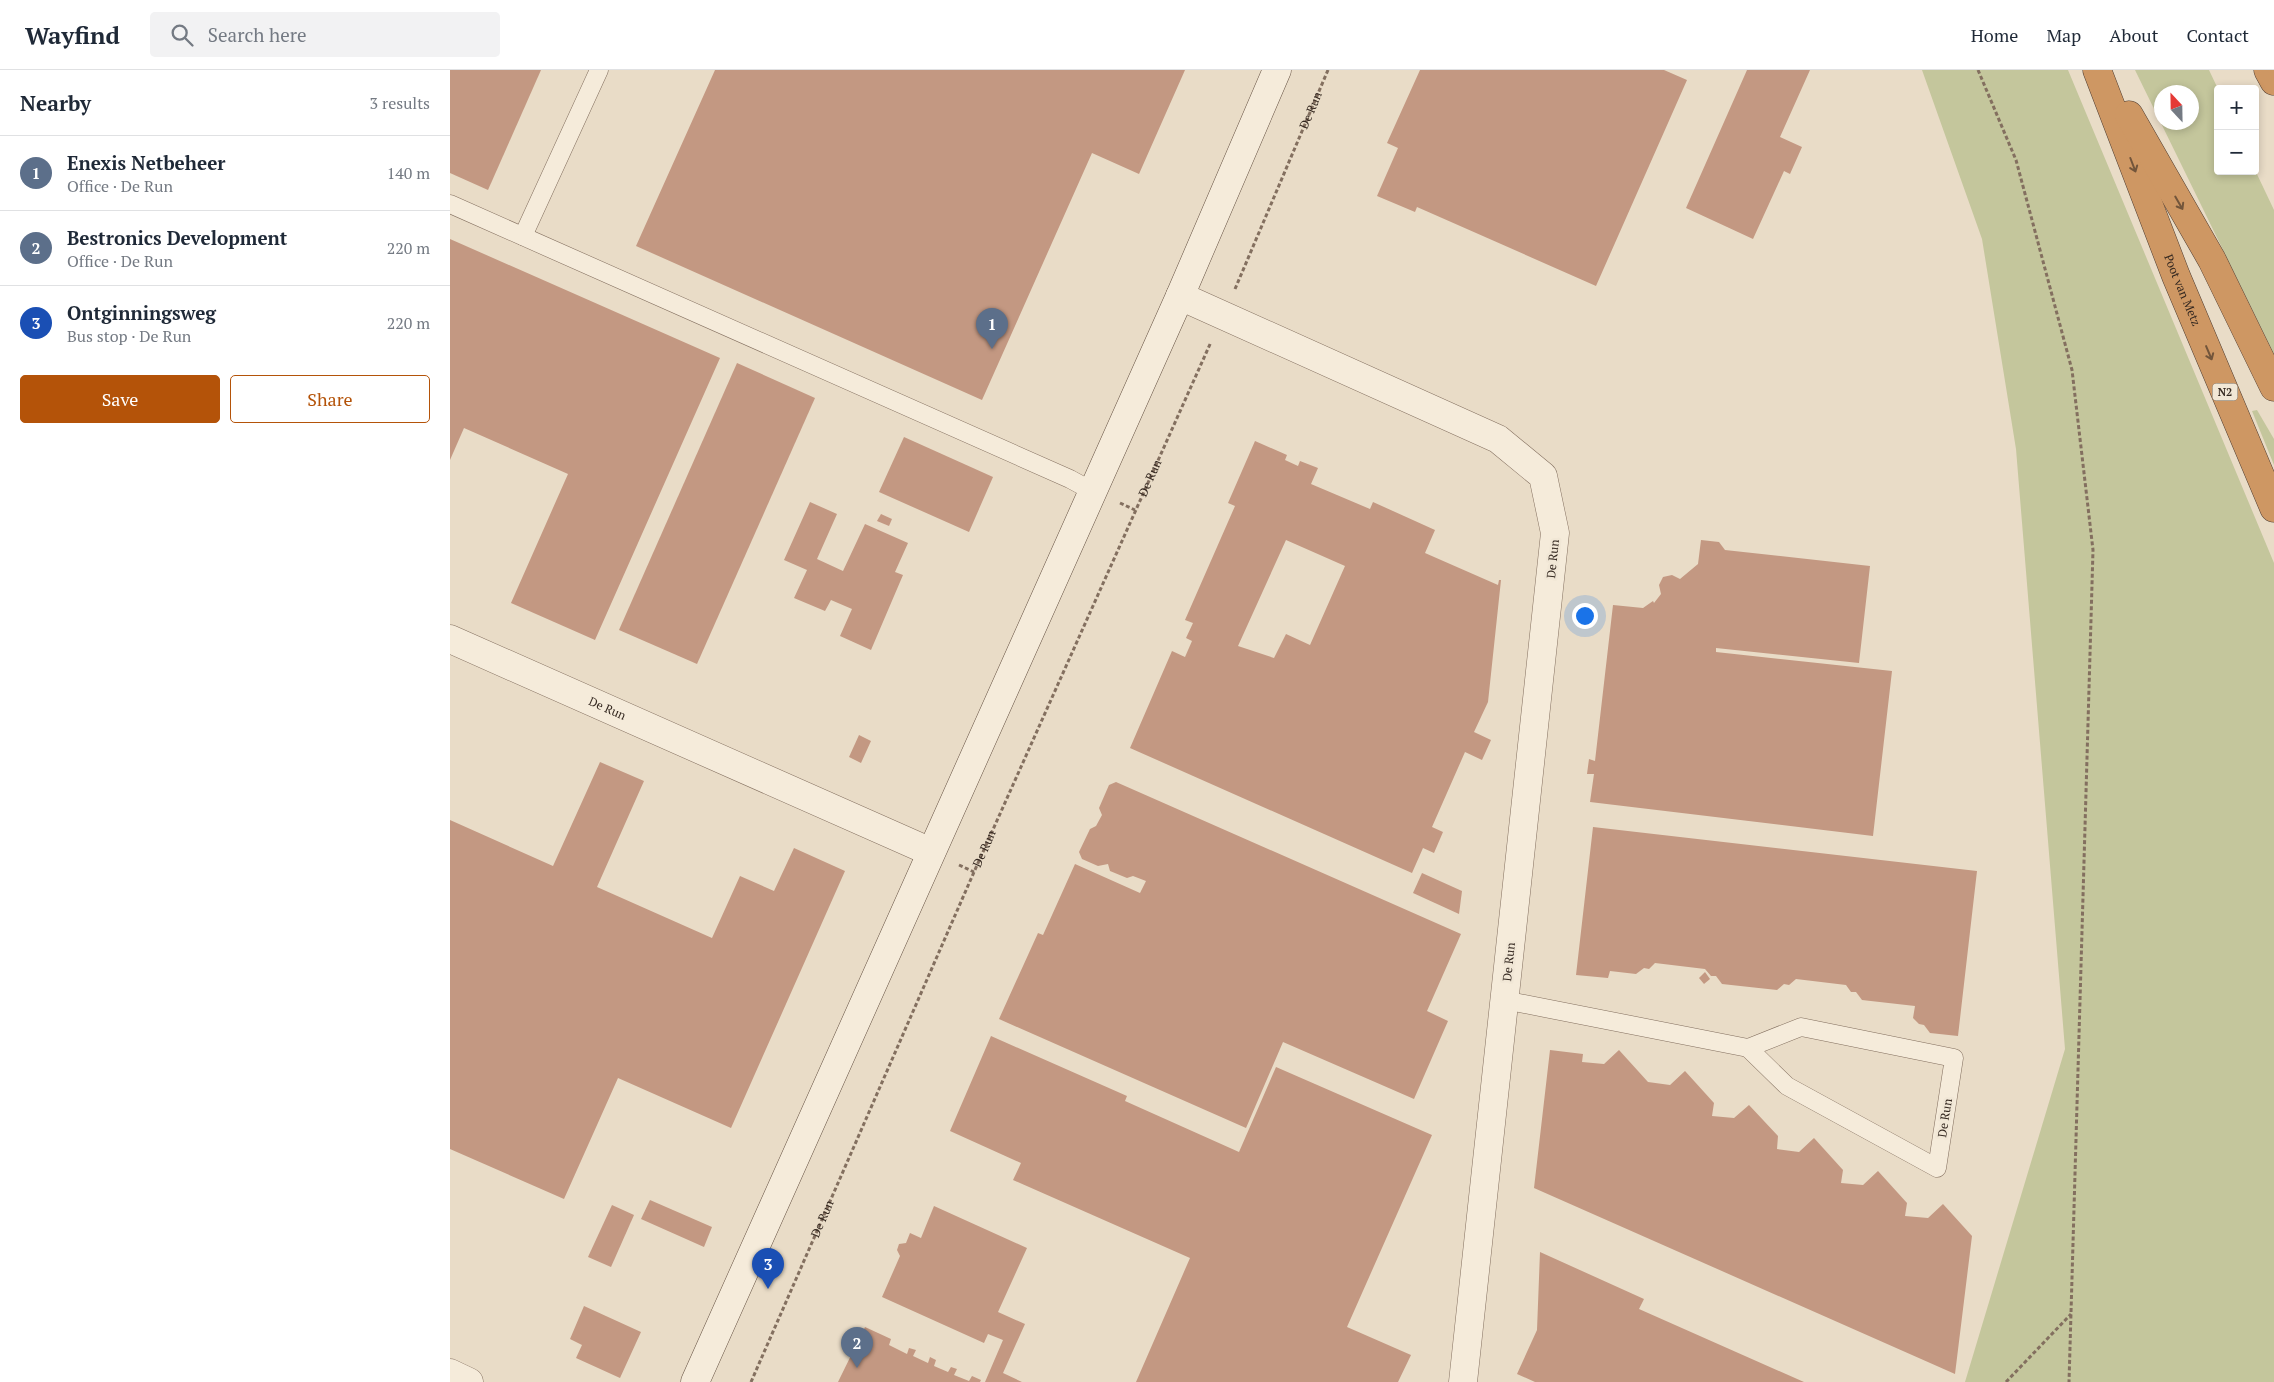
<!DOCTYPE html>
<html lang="en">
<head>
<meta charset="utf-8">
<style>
  body { margin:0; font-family:"PT Serif",serif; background:#f2f2f3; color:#1f2937 }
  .controls { position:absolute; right:15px; top:15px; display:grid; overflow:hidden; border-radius:5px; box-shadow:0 2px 8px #0003 }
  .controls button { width:45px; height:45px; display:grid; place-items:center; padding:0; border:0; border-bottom:1px solid #e0e1e3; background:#fff; color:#1f2937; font:25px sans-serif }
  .compass { position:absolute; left:1704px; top:15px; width:45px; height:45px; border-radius:50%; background:#fff; box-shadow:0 2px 8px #0003; rotate:338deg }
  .you { position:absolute; left:1134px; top:545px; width:18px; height:18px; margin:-12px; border:4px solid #fff; border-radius:50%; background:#1a73e8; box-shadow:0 0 0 8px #1a73e833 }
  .badge { display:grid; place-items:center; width:32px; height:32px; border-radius:50%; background:#b45309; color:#fff; font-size:16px; font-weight:700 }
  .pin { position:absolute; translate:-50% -41px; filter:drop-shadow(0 1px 2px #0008) }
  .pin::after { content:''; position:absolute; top:26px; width:18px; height:15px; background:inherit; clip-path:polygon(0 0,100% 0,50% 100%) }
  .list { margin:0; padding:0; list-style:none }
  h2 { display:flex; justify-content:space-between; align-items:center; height:65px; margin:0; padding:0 20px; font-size:21px }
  h2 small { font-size:16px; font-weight:400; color:#747a83 }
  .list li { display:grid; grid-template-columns:32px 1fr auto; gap:15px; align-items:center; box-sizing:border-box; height:75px; padding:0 20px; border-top:1px solid #e0e1e3 }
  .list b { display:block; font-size:19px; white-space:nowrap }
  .list p { margin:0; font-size:16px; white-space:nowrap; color:#747a83 }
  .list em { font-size:16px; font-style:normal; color:#747a83 }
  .actions { display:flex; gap:10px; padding:15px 20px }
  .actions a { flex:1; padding:11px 0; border:1px solid #b45309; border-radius:5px; text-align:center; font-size:18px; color:#b45309 }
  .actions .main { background:#b45309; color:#fff }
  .icon { flex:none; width:28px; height:28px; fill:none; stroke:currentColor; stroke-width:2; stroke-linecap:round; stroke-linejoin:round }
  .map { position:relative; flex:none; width:1824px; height:1312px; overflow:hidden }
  header { display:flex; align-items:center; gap:30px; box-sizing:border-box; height:70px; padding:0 25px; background:#fff; border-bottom:1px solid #e0e1e3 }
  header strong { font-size:24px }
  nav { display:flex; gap:28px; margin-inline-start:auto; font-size:18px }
  .search { width:350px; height:45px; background:#f2f2f3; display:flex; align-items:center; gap:12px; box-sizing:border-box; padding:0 18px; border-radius:5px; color:#747a83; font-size:19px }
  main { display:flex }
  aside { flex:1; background:#fff }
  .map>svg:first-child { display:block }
</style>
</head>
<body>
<header>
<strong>Wayfind</strong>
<div class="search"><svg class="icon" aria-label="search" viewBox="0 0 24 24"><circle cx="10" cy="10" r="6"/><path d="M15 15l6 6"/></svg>Search here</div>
<nav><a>Home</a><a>Map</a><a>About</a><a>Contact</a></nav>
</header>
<main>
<aside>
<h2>Nearby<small>3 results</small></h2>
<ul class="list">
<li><span class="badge" style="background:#5c6f8a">1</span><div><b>Enexis Netbeheer</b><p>Office · De Run</p></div><em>140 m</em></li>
<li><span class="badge" style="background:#5c6f8a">2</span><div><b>Bestronics Development</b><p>Office · De Run</p></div><em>220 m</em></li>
<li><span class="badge" style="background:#1a4fb4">3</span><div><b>Ontginningsweg</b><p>Bus stop · De Run</p></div><em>220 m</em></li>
</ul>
<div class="actions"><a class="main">Save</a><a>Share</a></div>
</aside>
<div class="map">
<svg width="1824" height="1312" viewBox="0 0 1824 1312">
  <rect width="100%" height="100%" fill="#e9dcc7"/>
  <g fill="#c4c69c" fill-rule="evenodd">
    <path d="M1472 0H1618L1824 493V1312H1515L1615 979 1566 379 1532 169Z"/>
    <path d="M1685 0H1759L1768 19V101L1805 100 1824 140V284ZM1742 22V52H1712V22Z"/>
    <path d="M1807 340 1824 369V395L1802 341Z"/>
  </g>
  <g fill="#c39882" fill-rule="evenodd">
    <path d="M0 0H91L38 120 0 103Z"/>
    <path d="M265 0H735L689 104 642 83 532 330 186 176Z"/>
    <path d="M970 0H1214L1237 10 1146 216 967 137 965 142 927 126 948 78 937 73Z"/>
    <path d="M1297 0H1360L1330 67 1352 77 1340 104 1334 101 1303 169 1236 138Z"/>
    <path d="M0 169 270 288 145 570 61 533 118 404 14 358 0 390Z"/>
    <path d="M287 293 365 328 247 594 169 560Z"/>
    <path d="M454 367 543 407 519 462 429 422Z"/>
    <path d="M805 371 837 385 835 390 848 396 850 391 868 398 861 414 920 439 923 432 985 460 975 483 1048 515 1049 510H1051L1038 632 1024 662 1041 670 1032 690 1015 682 982 757 993 762 984 783 973 778 962 803 680 678 722 581 735 587 742 571 736 568 743 553 735 550 785 436 778 433ZM836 470 895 496 860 575 836 564 824 588 788 576Z"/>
    <path d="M360 432 387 444 367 489 393 501 415 454 458 473 445 502 453 505 421 580 390 566 402 539 381 530 375 541 344 528 357 500 334 490Z"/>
    <path d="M431 444 442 449 439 456 427 451Z"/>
    <path d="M1251 470 1269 472 1275 480 1420 496 1409 593 1266 578V582L1442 601 1423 766 1140 732 1144 704H1137L1139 689 1145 691 1163 535 1193 538 1203 531 1204 533 1211 524 1209 515 1213 507 1222 505 1230 509 1248 494Z"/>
    <path d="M409 665 421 671 411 693 399 687Z"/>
    <path d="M150 692 194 711 147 817 262 868 290 806 324 821 344 778 395 801 281 1058 168 1008 114 1129 0 1079V750L103 796Z"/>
    <path d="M666 712 1011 864 977 941 998 951 964 1029 833 972 796 1058 549 949 588 863 593 865 625 794 690 823 696 811 683 806 677 808 660 801 658 794 648 796 632 789 629 782 640 759 646 756 652 745 649 738 659 715Z"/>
    <path d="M1143 757 1527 801 1508 966 1480 963 1474 955 1469 954 1463 948 1465 936 1412 930 1406 922H1401L1396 915 1346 909 1339 915 1334 914 1327 920 1272 914 1266 906H1261L1255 899 1205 893 1199 899 1194 898 1186 904 1160 901 1158 908 1126 905Z"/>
    <path d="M972 803 1012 821 1009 844 963 823Z"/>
    <path d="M1255 902 1260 909 1254 914 1249 908Z"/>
    <path d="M541 966 677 1026 675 1031 789 1082 826 997 982 1065 897 1257 961 1285 948 1312H686L740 1188 563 1110 571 1093 500 1061Z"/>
    <path d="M1100 980 1133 984 1132 992 1154 994 1169 980 1198 1012 1220 1015 1235 1001 1264 1033 1262 1046 1284 1048 1299 1035 1328 1066 1327 1079 1349 1082 1364 1068 1393 1100 1391 1113 1413 1115 1428 1101 1457 1133 1455 1146 1478 1148 1493 1134 1522 1166 1505 1304 1084 1118Z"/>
    <path d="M200 1130 262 1157 254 1177 191 1149Z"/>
    <path d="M162 1135 184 1145 161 1197 138 1187Z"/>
    <path d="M484 1136 577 1178 548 1242 575 1254 553 1303 572 1312H535L553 1270 538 1264 534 1273 432 1227 450 1186 447 1180 449 1174 456 1173 460 1163 471 1168Z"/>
    <path d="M1090 1182 1194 1229 1189 1239 1354 1312H1085L1067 1304 1087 1260Z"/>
    <path d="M134 1236 191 1262 170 1308 126 1288 132 1275 120 1269Z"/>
    <path d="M415 1257 441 1269 439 1275 457 1284 459 1278 466 1280 463 1286 478 1293 480 1287 486 1290 484 1296 498 1302 501 1297 507 1299 504 1305 519 1311 522 1306 531 1310 530 1312H388Z"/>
  </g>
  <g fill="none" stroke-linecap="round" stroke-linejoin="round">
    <defs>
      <g id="lane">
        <path d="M0 134 620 409 642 421"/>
        <path d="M73 166 149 0"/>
        <path d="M1054 930 1298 978"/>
        <path d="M1351 957 1504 988 1487 1098 1337 1016 1298 978Z"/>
      </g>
      <g id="street">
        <path d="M730 226 1048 369 1093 406 1105 463 1013 1312"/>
        <path id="s3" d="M0 569 481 782"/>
        <path d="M0 1303 19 1312"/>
      </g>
      <path id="secondary" d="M245 1312 730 226 827 0"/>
      <g id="highway">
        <path id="s4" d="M1647 0 1726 206 1824 438"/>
        <path d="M1818 0 1824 11"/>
        <path d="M1679 45 1762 190 1824 317"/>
      </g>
    </defs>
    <use href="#lane" stroke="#836f5f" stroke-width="19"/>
    <use href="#street" stroke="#836f5f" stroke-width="29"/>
    <use href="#secondary" stroke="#655142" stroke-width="29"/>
    <use href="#highway" stroke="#513e32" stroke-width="29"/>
    <g stroke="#836f5f" stroke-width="3" stroke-dasharray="4 2.5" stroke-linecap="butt">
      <path d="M1528 0 1566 90 1622 300 1643 480 1619 1312"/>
      <path id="s1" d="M785 219 878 0"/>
      <path d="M670 433 685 440"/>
      <path d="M509 795 524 802"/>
      <path id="s2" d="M301 1312 524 802 761 272"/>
      <path d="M1556 1312 1621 1244"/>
    </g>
    <use href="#lane" stroke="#f5ebda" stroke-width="18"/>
    <use href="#street" stroke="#f5ebda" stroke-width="28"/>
    <use href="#secondary" stroke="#f5ebda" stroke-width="28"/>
    <use href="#highway" stroke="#ce9763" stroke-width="28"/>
  </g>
  <defs><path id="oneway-shaft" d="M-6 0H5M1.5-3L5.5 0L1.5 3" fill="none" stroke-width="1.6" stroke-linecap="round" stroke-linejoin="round" transform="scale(1.25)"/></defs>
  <g stroke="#72553b">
    <use href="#oneway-shaft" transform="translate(1683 95) rotate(69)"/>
    <use href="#oneway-shaft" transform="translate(1729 133) rotate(60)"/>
    <use href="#oneway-shaft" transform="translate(1759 283) rotate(67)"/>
  </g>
  <g text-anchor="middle" stroke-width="5" stroke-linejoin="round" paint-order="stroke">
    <rect fill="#f1e7d6" stroke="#6d6257" stroke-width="1" x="1762.5" y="313.5" width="25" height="17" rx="4"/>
    <g font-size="11" font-weight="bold" fill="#352921">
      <text x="1775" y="326">N2</text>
    </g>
    <g font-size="12" fill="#352921" stroke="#f1e7d6">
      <text dy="4" stroke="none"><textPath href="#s1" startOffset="194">De Run</textPath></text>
      <text dy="4" stroke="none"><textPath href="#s4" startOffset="236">Poot van Metz</textPath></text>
      <text dy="4" stroke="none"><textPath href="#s2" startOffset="988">De Run</textPath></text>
      <text transform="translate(1103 489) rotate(-84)" y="4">De Run</text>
      <text dy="4" stroke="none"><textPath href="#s3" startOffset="172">De Run</textPath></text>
      <text dy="4" stroke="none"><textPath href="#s2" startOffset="582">De Run</textPath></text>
      <text transform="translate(1059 892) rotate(-84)" y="4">De Run</text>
      <text transform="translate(1495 1048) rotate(-81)" y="4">De Run</text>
      <text dy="4" stroke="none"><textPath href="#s2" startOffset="178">De Run</textPath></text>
    </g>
  </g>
</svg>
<div class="controls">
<button>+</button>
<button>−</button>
</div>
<svg class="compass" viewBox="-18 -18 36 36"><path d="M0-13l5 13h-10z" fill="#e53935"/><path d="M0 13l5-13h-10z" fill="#747a83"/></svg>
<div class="you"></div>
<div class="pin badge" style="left:542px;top:279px;background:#5c6f8a">1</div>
<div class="pin badge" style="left:407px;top:1298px;background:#5c6f8a">2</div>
<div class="pin badge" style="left:318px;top:1219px;background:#1a4fb4">3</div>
</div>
</main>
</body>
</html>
